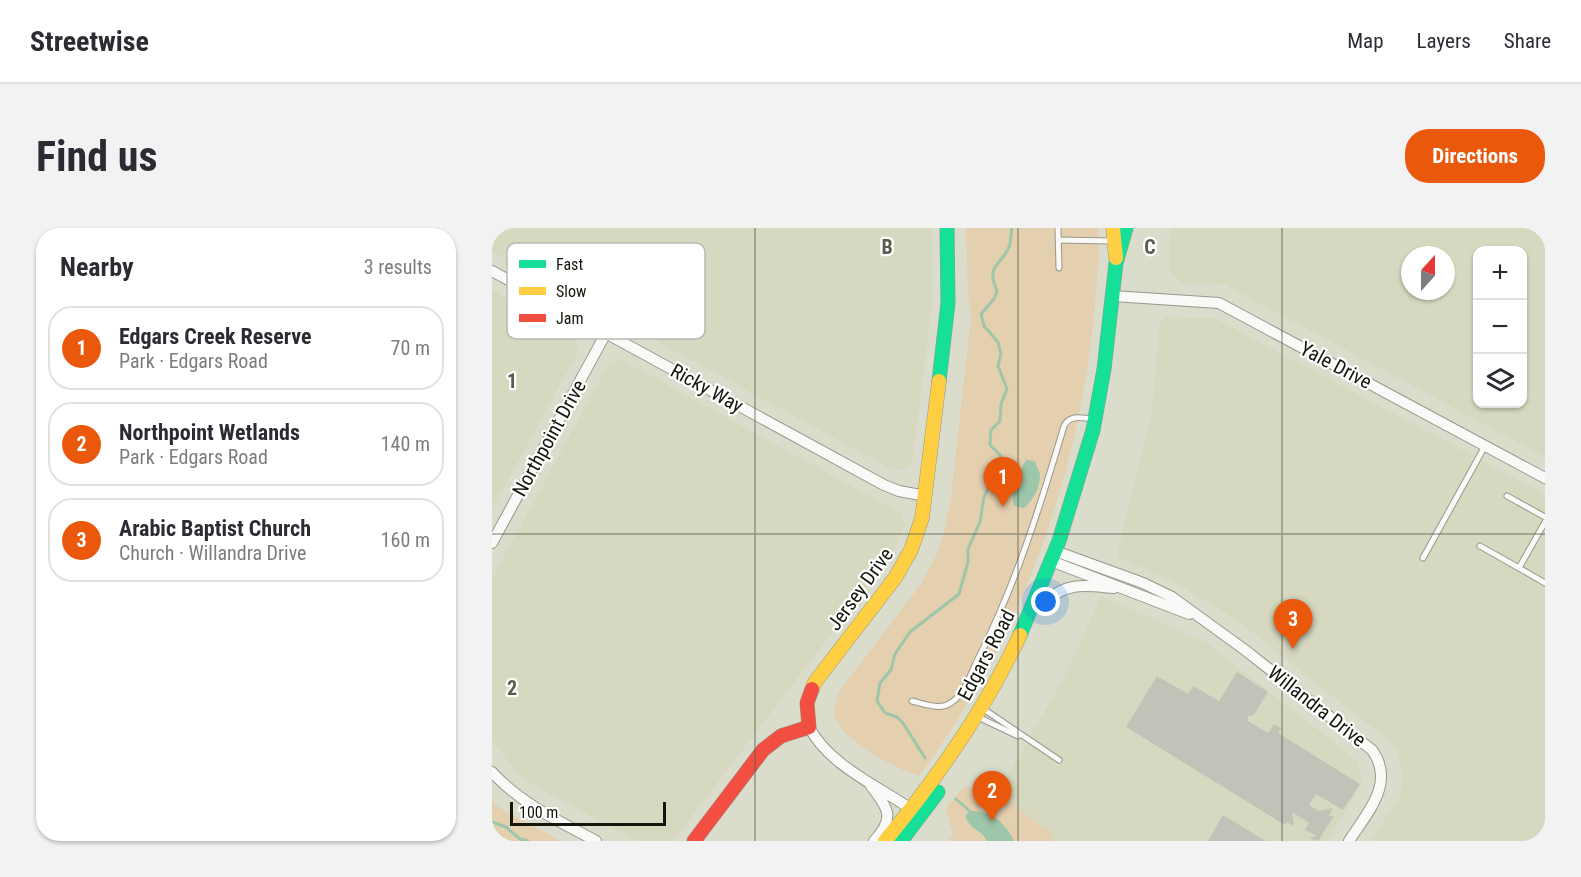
<!DOCTYPE html>
<html lang="en">
<head>
<meta charset="utf-8">
<style>
  body { margin:0; font-family:"Roboto Condensed",sans-serif; background:#f2f2f3; color:#2b2b33 }
  .controls { position:absolute; right:18px; top:18px; display:grid; overflow:hidden; border-radius:12px; box-shadow:0 2px 4px #0004 }
  .controls button { width:54px; height:54px; display:grid; place-items:center; padding:0; border:0; border-bottom:2px solid #e1e1e2; background:#fff; color:#2b2b33; font:30px sans-serif }
  .compass { position:absolute; left:909px; top:18px; width:54px; height:54px; border-radius:50%; background:#fff; box-shadow:0 2px 4px #0004; rotate:21deg }
  .scale { position:absolute; left:18px; bottom:15px; width:156px; box-sizing:border-box; padding-left:6px; border:3px solid #14160c; border-top:0; font-size:16px; line-height:21px; white-space:nowrap; color:#14160c; -webkit-text-stroke:4px #fff; paint-order:stroke }
  .you { position:absolute; left:554px; top:374px; width:21px; height:21px; margin:-15px; border:4px solid #fff; border-radius:50%; background:#1a73e8; box-shadow:0 0 0 9px #1a73e833 }
  .badge { display:grid; place-items:center; width:39px; height:39px; border-radius:50%; background:#ea580c; color:#fff; font-size:20px; font-weight:700 }
  .pin { position:absolute; translate:-50% -50px; filter:drop-shadow(0 2px 3px #0008) }
  .pin::after { content:''; position:absolute; top:32px; width:21px; height:18px; background:inherit; clip-path:polygon(0 0,100% 0,50% 100%) }
  .list { margin:0; padding:0; list-style:none }
  h2 { display:flex; justify-content:space-between; align-items:center; height:78px; margin:0; padding:0 24px; font-size:26px }
  h2 small { font-size:20px; font-weight:400; color:#7c7c81 }
  .list li { display:grid; grid-template-columns:39px 1fr auto; gap:18px; align-items:center; box-sizing:border-box; height:84px; margin:0 12px 12px; padding:0 12px; border:2px solid #e1e1e2; border-radius:24px }
  .list b { display:block; font-size:22px; white-space:nowrap }
  .list p { margin:0; font-size:20px; white-space:nowrap; color:#7c7c81 }
  .list em { font-size:20px; font-style:normal; color:#7c7c81 }
  .icon { flex:none; width:33px; height:33px; fill:none; stroke:currentColor; stroke-width:2; stroke-linecap:round; stroke-linejoin:round }
  .map { position:relative; flex:none; width:1053px; height:613px; overflow:hidden; border-radius:24px }
  header { display:flex; align-items:center; gap:36px; box-sizing:border-box; height:84px; padding:0 30px; background:#fff; border-bottom:2px solid #e1e1e2 }
  header strong { font-size:28px }
  nav { display:flex; gap:33px; margin-inline-start:auto; font-size:21px }
  .intro { display:flex; align-items:center; justify-content:space-between; box-sizing:border-box; height:144px; padding:0 36px }
  h1 { margin:0; font-size:42px }
  .button { padding:15px 27px; border-radius:24px; background:#ea580c; color:#fff; font-size:21px; font-weight:700 }
  main { display:flex; gap:36px; padding:0 36px }
  aside { flex:1; background:#fff; border-radius:24px; box-shadow:0 2px 4px #0004 }
  .map>svg:first-child { display:block }
</style>
</head>
<body>
<header>
<strong>Streetwise</strong>
<nav><a>Map</a><a>Layers</a><a>Share</a></nav>
</header>
<div class="intro"><h1>Find us</h1><a class="button">Directions</a></div>
<main>
<aside>
<h2>Nearby<small>3 results</small></h2>
<ul class="list">
<li><span class="badge">1</span><div><b>Edgars Creek Reserve</b><p>Park · Edgars Road</p></div><em>70 m</em></li>
<li><span class="badge">2</span><div><b>Northpoint Wetlands</b><p>Park · Edgars Road</p></div><em>140 m</em></li>
<li><span class="badge">3</span><div><b>Arabic Baptist Church</b><p>Church · Willandra Drive</p></div><em>160 m</em></li>
</ul>
</aside>
<div class="map">
<svg width="1053" height="613" viewBox="0 0 1053 613">
  <rect width="100%" height="100%" fill="#dadccc"/>
  <g fill="#d6d9bf" fill-rule="evenodd">
    <path d="M0 0H439L440 73 421 230 419 237 412 241 401 242 0 23Z"/>
    <path d="M678 0H1053V229L732 56 690 55 677 42ZM1030 22V176H986V22ZM918 27H954V63H918Z"/>
    <path d="M0 62 83 107 87 122 0 281Z"/>
    <path d="M674 89 722 90 1053 266V613H878L907 570 910 557V544L907 528 900 515 889 504 873 494 749 395 689 358 625 328 659 190 668 94Z"/>
    <path d="M130 132 408 285 412 296 403 320 394 334 181 613H145L41 557 28 548 0 512V351L116 137Z"/>
    <path d="M609 368 715 415 849 520 866 535 870 555 836 613H563L559 606 506 564 574 446Z"/>
  </g>
  <g fill="#e4cfaf">
    <path d="M474 0H607C604 198 545 388 427 548 403 539 390 533 369 518 347 501 334 489 349 461L429 356 444 328 451 309 459 270 479 90 476 66Z"/>
    <path d="M473 557 495 573 506 564 559 606 563 613H456L461 607 454 580Z"/>
    <path d="M0 571 6 579 69 613H0Z"/>
  </g>
  <g fill="#9dc6aa">
    <path d="M534 232 543 233C544 237 548 244 548 248 548 259 540 274 532 280L522 278C518 261 526 247 534 232Z"/>
    <path d="M478 583C498 582 514 595 522 613H495C489 601 480 604 473 588Z"/>
  </g>
  <g fill="none" stroke-linecap="round" stroke-linejoin="round">
    <g stroke="#9dc6aa" stroke-width="3">
      <path d="M433 530 411 495 405 489 393 485 385 473 388 455 399 442 403 426 418 404 467 366 476 334V321L488 294 492 269 497 258 507 249 513 236 508 227 498 217 499 202 508 193 509 176 515 161 506 138 509 126 506 114 492 98 489 86 502 71 505 63C493 36 510 37 517 19 519 14 519 6 520 0"/>
      <path d="M464 571 481 586"/>
      <path d="M0 594 14 599 28 611 36 613"/>
    </g>
  </g>
  <g fill="#c0c4b8">
    <path d="M745 444 776 464 762 487 756 488V493L776 505 782 496 789 500 786 505 868 556 851 582 824 566 817 577 827 583 841 580 837 588H842L826 613 817 610 825 608 813 602 817 595 800 584 802 598 795 594 793 597 634 499 665 448 696 466 701 458 727 473Z"/>
    <path d="M731 587 774 613H716Z"/>
  </g>
  <g fill="none" stroke-linecap="round" stroke-linejoin="round">
    <defs>
      <g id="lane">
        <path d="M566 0 567 40"/>
        <path d="M567 12 619 13"/>
        <path d="M1015 268 1053 289"/>
        <path d="M1053 294 1027 340 1053 355"/>
        <path d="M988 318 1027 340"/>
        <path d="M931 330 993 218"/>
        <path d="M420 473C433 476 449 483 460 474 472 466 478 448 484 435 523 359 548 279 572 198 578 186 590 190 601 191"/>
        <path d="M490 480 567 532"/>
        <path d="M486 489 526 508"/>
      </g>
      <g id="street">
        <path d="M0 43 392 257 407 263 434 268"/>
        <path d="M621 68 727 75 1053 250"/>
        <path d="M0 315 114 105"/>
        <path d="M563 323 651 355 680 369 753 422 880 522C904 555 875 585 857 613"/>
        <path d="M559 333 697 386"/>
        <path d="M555 373C575 353 596 358 622 360"/>
        <path d="M317 499C337 537 384 557 419 581L421 586"/>
        <path d="M0 544C29 576 67 593 104 613"/>
        <path d="M379 558C396 581 404 589 382 613"/>
      </g>
      <g id="fast">
        <path d="M447 153 456 75 455 0"/>
        <path d="M528 407 567 313 601 202 612 141 624 35 634 0"/>
        <path d="M409 613 446 564"/>
      </g>
      <g id="slow">
        <path d="M621 0 624 30"/>
        <path d="M320 461 323 454 403 350 419 322 430 290 447 153"/>
        <path d="M393 613C446 549 493 482 528 407"/>
      </g>
      <path id="jam" d="M202 613 271 522 289 508 317 499 315 475 320 461"/>
    </defs>
    <use href="#lane" stroke="#96988c" stroke-width="7"/>
    <use href="#street" stroke="#96988c" stroke-width="12"/>
    <use href="#fast" stroke="#96988c" stroke-width="15"/>
    <use href="#slow" stroke="#96988c" stroke-width="15"/>
    <use href="#jam" stroke="#96988c" stroke-width="15"/>
    <use href="#lane" stroke="#f9faf7" stroke-width="5"/>
    <use href="#street" stroke="#f9faf7" stroke-width="10"/>
    <use href="#fast" stroke="#16e098" stroke-width="14"/>
    <use href="#slow" stroke="#ffcf43" stroke-width="14"/>
    <use href="#jam" stroke="#f24e42" stroke-width="14"/>
  </g>
  <path fill="none" stroke="#595b4f" stroke-width="1.5" stroke-opacity="0.55" d="M263 0V613M526 0V613M790 0V613M0 306H1053"/>
  <g text-anchor="middle" stroke-width="4.5" stroke-linejoin="round" paint-order="stroke">
    <g font-size="20" fill="#14160c" stroke="#fff">
      <text transform="translate(844 137) rotate(28)" y="7">Yale Drive</text>
      <text transform="translate(215 160) rotate(29)" y="7">Ricky Way</text>
      <text transform="translate(57 210) rotate(-61)" y="7">Northpoint Drive</text>
      <text transform="translate(368 361) rotate(-54)" y="7">Jersey Drive</text>
      <text transform="translate(494 427) rotate(-62)" y="7">Edgars Road</text>
      <text transform="translate(825 478) rotate(38)" y="7">Willandra Drive</text>
    </g>
  </g>
  <rect x="15" y="15" width="198" height="96" rx="9" fill="#fff" stroke="#b8b9b6" stroke-width="1.5"/>
  <rect x="27" y="32" width="27" height="8" fill="#16e098"/>
  <rect x="27" y="59" width="27" height="8" fill="#ffcf43"/>
  <rect x="27" y="86" width="27" height="8" fill="#f24e42"/>
  <g font-size="16" fill="#14160c">
    <text x="64" y="42">Fast</text>
    <text x="64" y="69">Slow</text>
    <text x="64" y="96">Jam</text>
  </g>
  <g font-size="20" text-anchor="middle" font-weight="bold" fill="#595b4f" stroke="#fff" stroke-width="4.5" stroke-linejoin="round" paint-order="stroke">
    <text x="395" y="26">B</text>
    <text x="658" y="26">C</text>
    <text x="20" y="160">1</text>
    <text x="20" y="467">2</text>
  </g>
</svg>
<div class="controls">
<button>+</button>
<button>−</button>
<button><svg class="icon" aria-label="layers" viewBox="0 0 24 24"><path d="M12 4l9 5-9 5-9-5zM3 14l9 5 9-5"/></svg></button>
</div>
<svg class="compass" viewBox="-18 -18 36 36"><path d="M0-13l5 13h-10z" fill="#e53935"/><path d="M0 13l5-13h-10z" fill="#7c7c81"/></svg>
<div class="scale">100 m</div>
<div class="you"></div>
<div class="pin badge" style="left:511px;top:279px">1</div>
<div class="pin badge" style="left:500px;top:593px">2</div>
<div class="pin badge" style="left:801px;top:421px">3</div>
</div>
</main>
</body>
</html>
